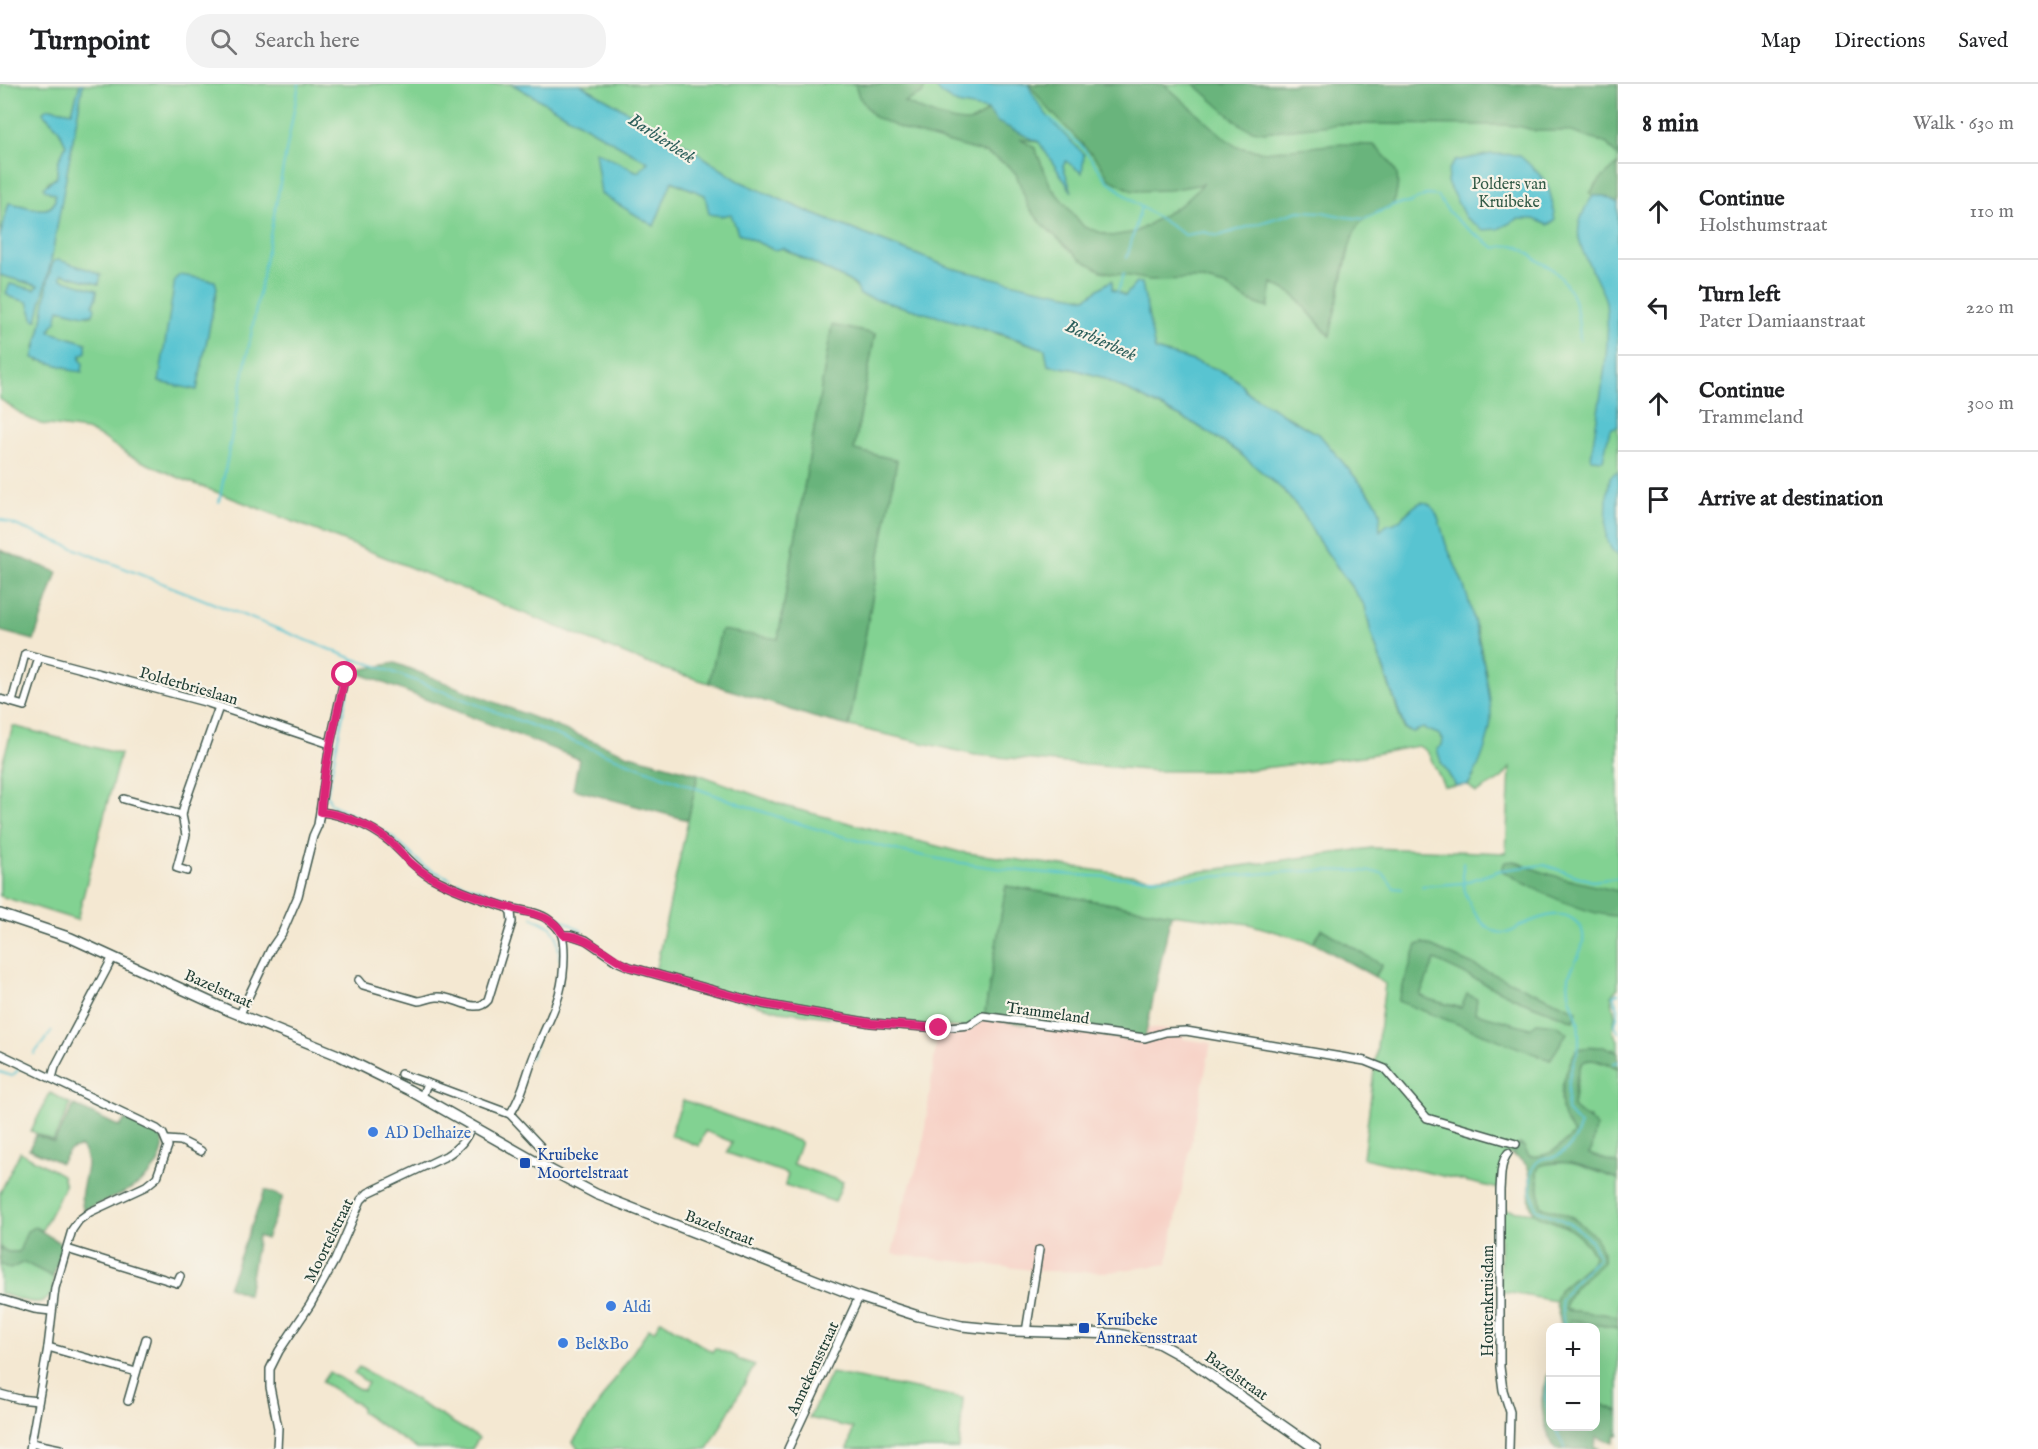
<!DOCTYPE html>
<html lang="en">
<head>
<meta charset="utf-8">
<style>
  body { margin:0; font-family:"IM FELL English",serif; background:#f2f2f2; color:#202124 }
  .controls { position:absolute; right:18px; bottom:18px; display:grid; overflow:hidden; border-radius:12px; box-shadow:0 6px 24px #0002 }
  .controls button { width:54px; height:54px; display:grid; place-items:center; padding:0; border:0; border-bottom:2px solid #e0e0e0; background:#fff; color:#202124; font:30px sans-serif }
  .stop { position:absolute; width:18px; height:18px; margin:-14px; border:4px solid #db2777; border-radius:50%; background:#fff }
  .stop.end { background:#db2777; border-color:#fff; box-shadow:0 2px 6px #0008 }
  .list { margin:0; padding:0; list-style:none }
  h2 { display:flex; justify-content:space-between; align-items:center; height:78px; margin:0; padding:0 24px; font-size:26px }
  h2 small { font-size:20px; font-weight:400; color:#757577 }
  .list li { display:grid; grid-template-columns:39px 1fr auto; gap:18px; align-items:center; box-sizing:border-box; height:96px; padding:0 24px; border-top:2px solid #e0e0e0 }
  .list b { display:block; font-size:22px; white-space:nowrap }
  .list p { margin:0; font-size:20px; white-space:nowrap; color:#757577 }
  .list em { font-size:20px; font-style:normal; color:#757577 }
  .icon { flex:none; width:33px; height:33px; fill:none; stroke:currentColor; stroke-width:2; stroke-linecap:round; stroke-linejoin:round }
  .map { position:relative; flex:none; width:1618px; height:1365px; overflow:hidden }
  header { display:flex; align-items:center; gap:36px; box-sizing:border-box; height:84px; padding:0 30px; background:#fff; border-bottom:2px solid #e0e0e0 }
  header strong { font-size:28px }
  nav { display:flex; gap:33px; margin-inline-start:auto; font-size:21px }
  .search { width:420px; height:54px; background:#f2f2f2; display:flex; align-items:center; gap:15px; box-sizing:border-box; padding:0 21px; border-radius:24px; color:#757577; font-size:22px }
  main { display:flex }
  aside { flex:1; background:#fff }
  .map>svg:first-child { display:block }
</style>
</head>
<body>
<header>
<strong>Turnpoint</strong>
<div class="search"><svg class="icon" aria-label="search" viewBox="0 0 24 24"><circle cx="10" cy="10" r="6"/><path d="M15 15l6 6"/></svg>Search here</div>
<nav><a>Map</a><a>Directions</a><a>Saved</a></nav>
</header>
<main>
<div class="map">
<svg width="1618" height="1365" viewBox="0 0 1618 1365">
  <rect width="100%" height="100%" fill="#f7f3e8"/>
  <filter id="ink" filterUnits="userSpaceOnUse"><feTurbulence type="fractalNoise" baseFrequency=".0167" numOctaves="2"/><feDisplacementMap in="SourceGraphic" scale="12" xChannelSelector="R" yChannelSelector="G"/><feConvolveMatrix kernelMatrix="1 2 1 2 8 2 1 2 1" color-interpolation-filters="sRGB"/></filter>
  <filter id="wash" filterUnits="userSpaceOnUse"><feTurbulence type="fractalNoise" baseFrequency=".008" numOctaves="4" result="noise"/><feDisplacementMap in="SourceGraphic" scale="24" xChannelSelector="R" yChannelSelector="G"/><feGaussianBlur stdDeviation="1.35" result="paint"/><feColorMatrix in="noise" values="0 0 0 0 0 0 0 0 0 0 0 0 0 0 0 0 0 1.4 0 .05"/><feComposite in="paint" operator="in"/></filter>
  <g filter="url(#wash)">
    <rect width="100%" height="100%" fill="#f4e8d2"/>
    <path fill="#f7d1c6" d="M984 934 1144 958 1147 944 1183 948V955L1211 959 1167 1180 1109 1188 1041 1187 892 1170 903 1122 922 1068 938 945Z"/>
    <g fill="#82d292" stroke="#508863" stroke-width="1.5" fill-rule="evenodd">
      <path d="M0 0H80L72 28 50 24 43 29 58 44 66 61 58 78 57 93 47 99 49 108 55 110C57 138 20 119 9 119L0 152Z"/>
      <path d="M83 0H461V2L466 0H512L649 78 638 88 595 68 654 142 671 97 705 111 732 130 738 149 774 166 782 164 849 197 858 205 1045 265 1048 281 1073 285 1101 293 1195 340 1237 367 1282 405 1302 428 1316 453 1365 522 1371 549 1404 645 1413 648 1423 643 1439 650 1443 655 1441 678 1456 702H1444L1428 669 1424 665 1418 662 1363 672 1238 687H1157L975 671 849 642 897 376 854 366 875 250 832 242 778 556 721 546 709 599 657 583 367 466 182 395 130 372 103 354 87 346 41 340 26 333 0 315V191L38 202 35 206 10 200V213L28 218 34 235 50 181ZM54 177H59L99 190V200L62 190 60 193 61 195 97 207 93 221V230L91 232 59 225C57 233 52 240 50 248L86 259 81 272 80 287 40 276 38 277 36 274 35 263 40 247ZM217 204 197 305 159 298Z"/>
      <path d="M580 0H1618V904L1611 911 1615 931 1613 948 1618 956V969L1613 965 1591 963C1584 972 1572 981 1566 992 1556 1011 1563 1034 1574 1050 1561 1063 1548 1075 1529 1072L1524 1063 1519 1060 1512 1071 1508 1069 1500 1105 1363 1074 1385 900 1375 893 1382 881 1315 855 1314 859 1249 840 1171 830 1006 802 984 934 970 944 880 939 780 927 722 911 655 888 698 690 788 723 960 768 1153 794 1372 764 1506 769 1510 684 1501 695 1476 709 1468 701 1474 692 1486 589 1477 546 1462 497 1446 461 1436 430 1411 424 1399 438 1380 448 1376 418 1319 350 1308 345 1245 307C1241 287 1174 271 1155 266L1141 199H1136L1126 212 1112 205V196L1086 214 1031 204 951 184 813 130 739 97 684 60ZM1349 166 1329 252 1293 210 1271 198 1268 224 1249 217 1225 202 1199 195H1184ZM1423 859 1576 927 1574 937 1517 915 1435 875 1420 911 1427 915 1462 924 1468 910 1475 929 1530 944 1398 917 1417 861Z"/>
      <path d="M13 642 120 670 77 836 0 812V687Z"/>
      <path d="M1593 976 1618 984V1080L1588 1070 1590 1034 1578 1029 1573 1023 1579 983 1584 977Z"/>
      <path d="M50 1009 71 1020 53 1057 31 1047Z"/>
      <path d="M683 1016 801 1058 793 1080 843 1098 835 1118 785 1101 788 1090 727 1069 732 1058 705 1047 699 1062 670 1051Z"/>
      <path d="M20 1068 62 1091 65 1102 42 1146 35 1143 28 1147 19 1168H8L0 1164V1109Z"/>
      <path d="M1570 1078 1618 1095V1232L1566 1226C1564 1205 1590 1192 1603 1178V1167L1573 1133 1541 1123 1537 1088 1539 1082 1546 1080Z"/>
      <path d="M1500 1125 1535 1129 1541 1133 1572 1145 1588 1160 1595 1170 1593 1177 1559 1206 1555 1217 1500 1207Z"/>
      <path d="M24 1178 53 1193C53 1198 53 1203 52 1208 45 1228 14 1213 0 1209V1180L10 1185Z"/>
      <path d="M661 1236 712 1268 715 1264 737 1273V1275L755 1281 708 1365H578L573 1358 649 1244 654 1247Z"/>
      <path d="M1569 1236 1618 1244V1327L1596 1318V1244L1570 1243Z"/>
      <path d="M359 1283 479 1354 472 1365H417L361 1328V1322L322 1298 329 1288 363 1307 368 1299 354 1289Z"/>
      <path d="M831 1289 963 1314 959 1365H848L853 1344 809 1334Z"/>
    </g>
    <g fill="#69b47c" stroke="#447858" stroke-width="1.5">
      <path d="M855 0H926L922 10 904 18C918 25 957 42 972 37 978 35 983 30 988 26L998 38 1039 58 1020 55 1035 64 1051 103 1084 143 1111 152 1136 148 1182 120 1203 100 1170 106 1133 107 1109 95 1099 78 1044 20 1029 0H1164L1226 55 1237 63 1264 68 1339 60 1374 61C1396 83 1404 90 1393 121 1383 126 1368 131 1360 139 1347 153 1335 230 1330 252L1293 210 1272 199 1268 224 1249 217 1225 202 1199 195 1150 196 1102 187 1080 175 1044 142 1029 124 1016 90 1009 82 986 69 907 47 874 33 859 13Z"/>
      <path d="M1194 0H1618V73L1607 60 1569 47H1536L1518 42 1504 41 1339 40 1264 48C1254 47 1246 45 1238 39Z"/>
      <path d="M1618 80V119L1604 112H1593L1590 109 1600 96Z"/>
      <path d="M832 241 875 250 854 366 897 376 849 642 813 633 709 599 721 546 778 555Z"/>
      <path d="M0 466 57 488 34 556 0 547Z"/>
      <path d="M395 579 626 670 698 690 688 736 573 705 579 675 353 587Z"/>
      <path d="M1514 777C1547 792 1582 799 1618 807V832C1586 832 1529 803 1501 786L1505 778Z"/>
      <path d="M1006 802 1171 830 1144 958 984 934Z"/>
      <path d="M1322 845 1382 881 1375 893 1314 859 1315 855Z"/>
      <path d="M1423 859 1577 927 1574 937 1517 915 1435 876 1420 911 1427 915 1461 924 1467 910 1477 915 1475 929 1530 944 1537 939 1557 941 1567 949 1550 976 1398 917 1417 861Z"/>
      <path d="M1591 963H1606L1618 969V984C1609 981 1594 973 1585 977 1575 982 1574 1013 1573 1023 1582 1033 1588 1031 1596 1043L1592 1065 1589 1070 1618 1080V1095C1593 1086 1566 1071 1539 1082L1537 1088 1541 1123C1567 1127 1604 1148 1603 1178 1590 1192 1564 1205 1566 1226L1618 1232V1244L1570 1236V1243H1562L1555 1217 1559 1206 1593 1177 1594 1170C1584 1155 1572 1144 1555 1138 1548 1135 1540 1135 1534 1128 1524 1115 1535 1096 1527 1082 1524 1077 1517 1074 1512 1071L1520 1060 1524 1063 1529 1072C1548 1075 1561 1062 1574 1050 1571 1045 1567 1040 1564 1034 1557 1012 1566 983 1577 965Z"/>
      <path d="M74 1021 120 1043 125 1035C135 1040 150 1044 159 1052 164 1056 164 1063 162 1069 153 1101 112 1114 84 1126 74 1105 97 1083 81 1063 69 1064 67 1069 61 1079L29 1065 36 1051 54 1058Z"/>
      <path d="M265 1106 283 1113 266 1155 258 1152 248 1211 228 1203Z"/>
      <path d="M35 1143 63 1161 53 1193 24 1178 10 1185 0 1180V1164L8 1168H19L27 1147Z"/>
      <path d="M1550 1284V1342H1596V1318L1618 1327V1351L1616 1350 1613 1359 1596 1353 1595 1363 1600 1365H1555C1541 1338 1537 1313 1550 1284Z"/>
    </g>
    <g fill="#58c4d1" stroke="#3c8082" stroke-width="1.5">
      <path d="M80 0H83L50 182 37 236H34L28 218 10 213 6 209 10 200 35 206 38 202 0 191V152L9 119C20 119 58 138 55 110L45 106 44 103 57 93 58 78 66 61 58 44 43 29 44 26 50 24 72 28Z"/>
      <path d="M512 0H580L684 60 739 97 813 130 951 184 1031 203 1086 214 1112 196V205L1125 212 1136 199H1142L1155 266C1174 272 1241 287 1245 307L1308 345 1319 350 1376 418C1384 434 1378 434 1380 447L1388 440C1405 441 1415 409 1430 421 1440 429 1442 451 1447 463 1452 474 1457 485 1462 497 1472 524 1478 553 1484 582 1487 598 1491 615 1491 632 1491 652 1479 684 1468 701L1456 702 1441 678 1437 665 1442 661 1443 655 1438 650 1423 644 1413 648 1405 645 1371 549 1365 522 1316 453 1302 428 1282 405 1237 367 1195 340 1101 293 1073 285 1048 281 1045 265 1005 251 860 211 856 202 849 197 783 164 774 166 738 149 731 130 721 132 709 130 705 111 672 97 654 142 601 110 595 67 638 88 648 78Z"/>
      <path d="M933 0H1028C1039 27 1063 50 1084 70L1082 89 1066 77 1063 82 1072 108 1039 58 997 38 988 26 957 20 941 10Z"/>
      <path d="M1491 70 1519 71C1548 97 1550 98 1555 137L1548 141 1534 135H1518L1498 145 1483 146 1465 133 1447 98 1449 85 1455 77Z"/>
      <path d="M1593 112H1604L1618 119V342L1610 345 1603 376 1591 375C1597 323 1612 271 1606 219 1605 211 1600 204 1597 197 1581 163 1567 148 1593 112Z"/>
      <path d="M59 176 93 187 101 191 99 200 62 190 60 193 61 195 97 206 96 214 93 221 95 224 93 230 84 231 59 225 56 238C52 241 50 243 50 248L86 259V268L81 271 80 275 83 279 82 288 69 286 68 284 33 274 41 243 49 191 51 189 50 186 54 177Z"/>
      <path d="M180 191 215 197 217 204 197 306 159 298 175 195Z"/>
      <path d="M1616 388H1618V472L1612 467 1606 453 1607 413 1610 393Z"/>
    </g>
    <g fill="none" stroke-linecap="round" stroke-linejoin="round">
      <g stroke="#58c4d1" stroke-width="2">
        <path d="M1050 34 1083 64 1107 96 1134 118 1185 151 1204 148 1218 152 1299 127 1322 128 1345 133 1364 135 1393 121 1409 119 1426 111 1438 112C1453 138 1471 147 1495 164 1520 158 1516 161 1536 175 1541 179 1547 181 1552 185 1576 205 1578 226 1580 256"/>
        <path d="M1127 174 1141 123"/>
        <path d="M1117 209 1124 189"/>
        <path d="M219 418 299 0"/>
        <path d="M0 435 354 575 377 582C458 613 539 644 621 676 751 726 883 774 1023 787 1076 792 1131 795 1185 794 1251 792 1318 782 1383 789L1394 804 1402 805"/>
        <path d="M354 575 327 710 331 720 374 742"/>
        <path d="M382 746 390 751 425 783 451 795"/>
        <path d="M1463 778C1463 789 1462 800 1466 810 1472 828 1487 854 1510 848 1514 847 1518 843 1522 841 1538 834 1558 825 1574 836 1577 839 1581 842 1582 846 1588 864 1572 878 1569 893 1566 910 1574 922 1578 937 1579 944 1579 953 1579 960 1578 971 1572 980 1570 991 1568 1003 1567 1015 1567 1027L1580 1041C1577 1056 1569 1067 1554 1073 1550 1074 1544 1073 1540 1076 1525 1085 1532 1112 1536 1125 1562 1136 1591 1144 1599 1174L1571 1201 1561 1216 1564 1244"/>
        <path d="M458 798 547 827 582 847"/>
        <path d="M1422 802 1463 799 1501 786 1544 781 1592 797 1618 794"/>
        <path d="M532 833 551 843 557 853 560 875"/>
        <path d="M1618 909 1613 911 1618 925"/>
        <path d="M1618 927 1615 941 1618 948"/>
        <path d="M34 970 52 947"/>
        <path d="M530 974 538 954"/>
        <path d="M1614 979 1618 978"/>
        <path d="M0 988 12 992 19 985"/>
        <path d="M1550 1290 1545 1312 1550 1337"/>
        <path d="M1554 1342 1565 1365"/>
      </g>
    </g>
  </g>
  <g filter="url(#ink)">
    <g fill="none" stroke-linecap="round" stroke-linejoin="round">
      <defs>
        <g id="minor">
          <path d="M0 615 24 622 39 574"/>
          <path d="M12 618 25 570 205 618 330 660"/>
          <path d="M124 715 182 731"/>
          <path d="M321 728C343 730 370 742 388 756 402 767 412 782 429 792 453 805 480 815 506 823 520 827 537 827 549 836 563 846 564 855 564 871 564 914 551 929 536 967 527 987 523 1012 510 1030"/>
          <path d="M187 787 177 784 186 751 182 731 184 722 219 623"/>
          <path d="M563 851H571L586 856 616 877 630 883 763 920 871 939 939 944 969 941 983 932 1145 954 1166 948 1186 947 1365 977 1385 985 1427 1034 1516 1060"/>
          <path d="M359 896 363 901 418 917C425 917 430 913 437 913 454 911 475 932 488 916L512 838 511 828 507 823"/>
          <path d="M240 930 271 865 282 849 298 812 313 752 318 741 330 660 345 591"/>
          <path d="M0 970 157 1045 163 1050 168 1062 157 1093 146 1102 90 1128 79 1136 72 1146 55 1204 48 1263 30 1365"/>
          <path d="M401 990 427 999"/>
          <path d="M52 994 55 983 113 873"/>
          <path d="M422 1013 427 999 510 1030 540 1062"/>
          <path d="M167 1056 181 1057 201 1067"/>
          <path d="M1508 1069C1500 1079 1501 1094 1500 1106V1283L1503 1306 1510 1328 1509 1365"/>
          <path d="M67 1165 177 1199 180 1192"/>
          <path d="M0 1215 34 1225 51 1227"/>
          <path d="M1026 1248 1039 1166"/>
          <path d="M48 1263 136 1288"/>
          <path d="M0 1310 19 1315 38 1317"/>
          <path d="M128 1317 146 1255"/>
          <path d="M31 1359 60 1365"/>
          <path d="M277 1365 278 1344 270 1303V1285L279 1267 310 1221 335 1176 361 1116 368 1109 446 1072C460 1063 466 1056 472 1041"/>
          <path d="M788 1365 859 1213"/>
        </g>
        <path id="secondary" d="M0 830 71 854 230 927 338 971 409 1006 543 1082 596 1110 859 1213 918 1232 962 1242 1013 1247 1118 1250 1158 1259 1189 1276 1316 1365"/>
      </defs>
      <use href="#minor" stroke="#3f574c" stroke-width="10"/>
      <use href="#secondary" stroke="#3f574c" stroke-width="12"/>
      <use href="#minor" stroke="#fff" stroke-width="7"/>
      <use href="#secondary" stroke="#fff" stroke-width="9"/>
    </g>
  </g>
  <g fill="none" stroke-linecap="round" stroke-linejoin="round" filter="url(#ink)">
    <path stroke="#db2777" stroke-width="8" d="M345 591C337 636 323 681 321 728 343 730 371 742 388 756 397 763 403 772 411 779 423 790 437 797 451 803 469 810 489 818 508 823 528 829 553 830 563 851 588 851 608 873 630 883L763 920 871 939 939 944"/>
  </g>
  <g fill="#3f7fe0" stroke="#f7f3e8" stroke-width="2">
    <circle cx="373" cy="1048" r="6"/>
    <circle cx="611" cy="1222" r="6"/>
    <circle cx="563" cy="1259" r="6"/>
  </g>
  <g fill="#1a4fb4" stroke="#f7f3e8" stroke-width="2">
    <rect x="519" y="1073" width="12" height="12" rx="3"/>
    <rect x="1078" y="1238" width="12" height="12" rx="3"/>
  </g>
  <g text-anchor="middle" stroke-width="4.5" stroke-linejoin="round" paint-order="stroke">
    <g font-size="16" fill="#335b47" stroke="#f7f3e8">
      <text x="1509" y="105">Polders van<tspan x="1509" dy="18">Kruibeke</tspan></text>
    </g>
    <g font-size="16" fill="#1f3d34" stroke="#f7f3e8">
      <text transform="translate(189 601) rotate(16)" y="6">Polderbrieslaan</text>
      <text transform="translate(219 904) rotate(24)" y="6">Bazelstraat</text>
      <text transform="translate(1048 928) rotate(8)" y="6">Trammeland</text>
      <text transform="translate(720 1143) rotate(21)" y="6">Bazelstraat</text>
      <text transform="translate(328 1156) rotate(-64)" y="6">Moortelstraat</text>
      <text transform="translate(1487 1217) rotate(-90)" y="6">Houtenkruisdam</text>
      <text transform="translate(812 1284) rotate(-65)" y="6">Annekensstraat</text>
      <text transform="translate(1237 1291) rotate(35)" y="6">Bazelstraat</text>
    </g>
    <g font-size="16" fill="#366cbe" stroke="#f7f3e8" text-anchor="start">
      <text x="385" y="1054">AD Delhaize</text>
      <text x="623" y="1228">Aldi</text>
      <text x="575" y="1265">Bel&amp;Bo</text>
    </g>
    <g font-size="16" fill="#164399" stroke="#f7f3e8" text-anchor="start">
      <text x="537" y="1076">Kruibeke<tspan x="537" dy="18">Moortelstraat</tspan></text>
      <text x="1096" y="1241">Kruibeke<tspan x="1096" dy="18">Annekensstraat</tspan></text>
    </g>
    <g font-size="18" font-style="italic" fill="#2d5f5b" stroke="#f7f3e8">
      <text transform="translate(662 54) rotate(33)" y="6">Barbierbeek</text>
      <text transform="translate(1101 256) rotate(24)" y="6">Barbierbeek</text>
    </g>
  </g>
</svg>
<div class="controls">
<button>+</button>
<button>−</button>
</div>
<div class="stop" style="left:345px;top:591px"></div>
<div class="stop end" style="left:939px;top:944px"></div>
</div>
<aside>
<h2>8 min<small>Walk · 630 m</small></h2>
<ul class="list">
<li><svg class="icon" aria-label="ahead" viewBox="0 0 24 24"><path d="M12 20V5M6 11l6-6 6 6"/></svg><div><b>Continue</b><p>Holsthumstraat</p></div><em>110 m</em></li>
<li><svg class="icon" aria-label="left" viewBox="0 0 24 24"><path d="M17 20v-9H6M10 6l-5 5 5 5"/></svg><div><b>Turn left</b><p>Pater Damiaanstraat</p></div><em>220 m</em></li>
<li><svg class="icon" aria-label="ahead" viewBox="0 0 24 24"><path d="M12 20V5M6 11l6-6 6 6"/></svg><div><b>Continue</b><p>Trammeland</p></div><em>300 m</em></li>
<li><svg class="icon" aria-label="arrive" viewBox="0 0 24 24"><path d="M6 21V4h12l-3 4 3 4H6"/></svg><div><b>Arrive at destination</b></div></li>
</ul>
</aside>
</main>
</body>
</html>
